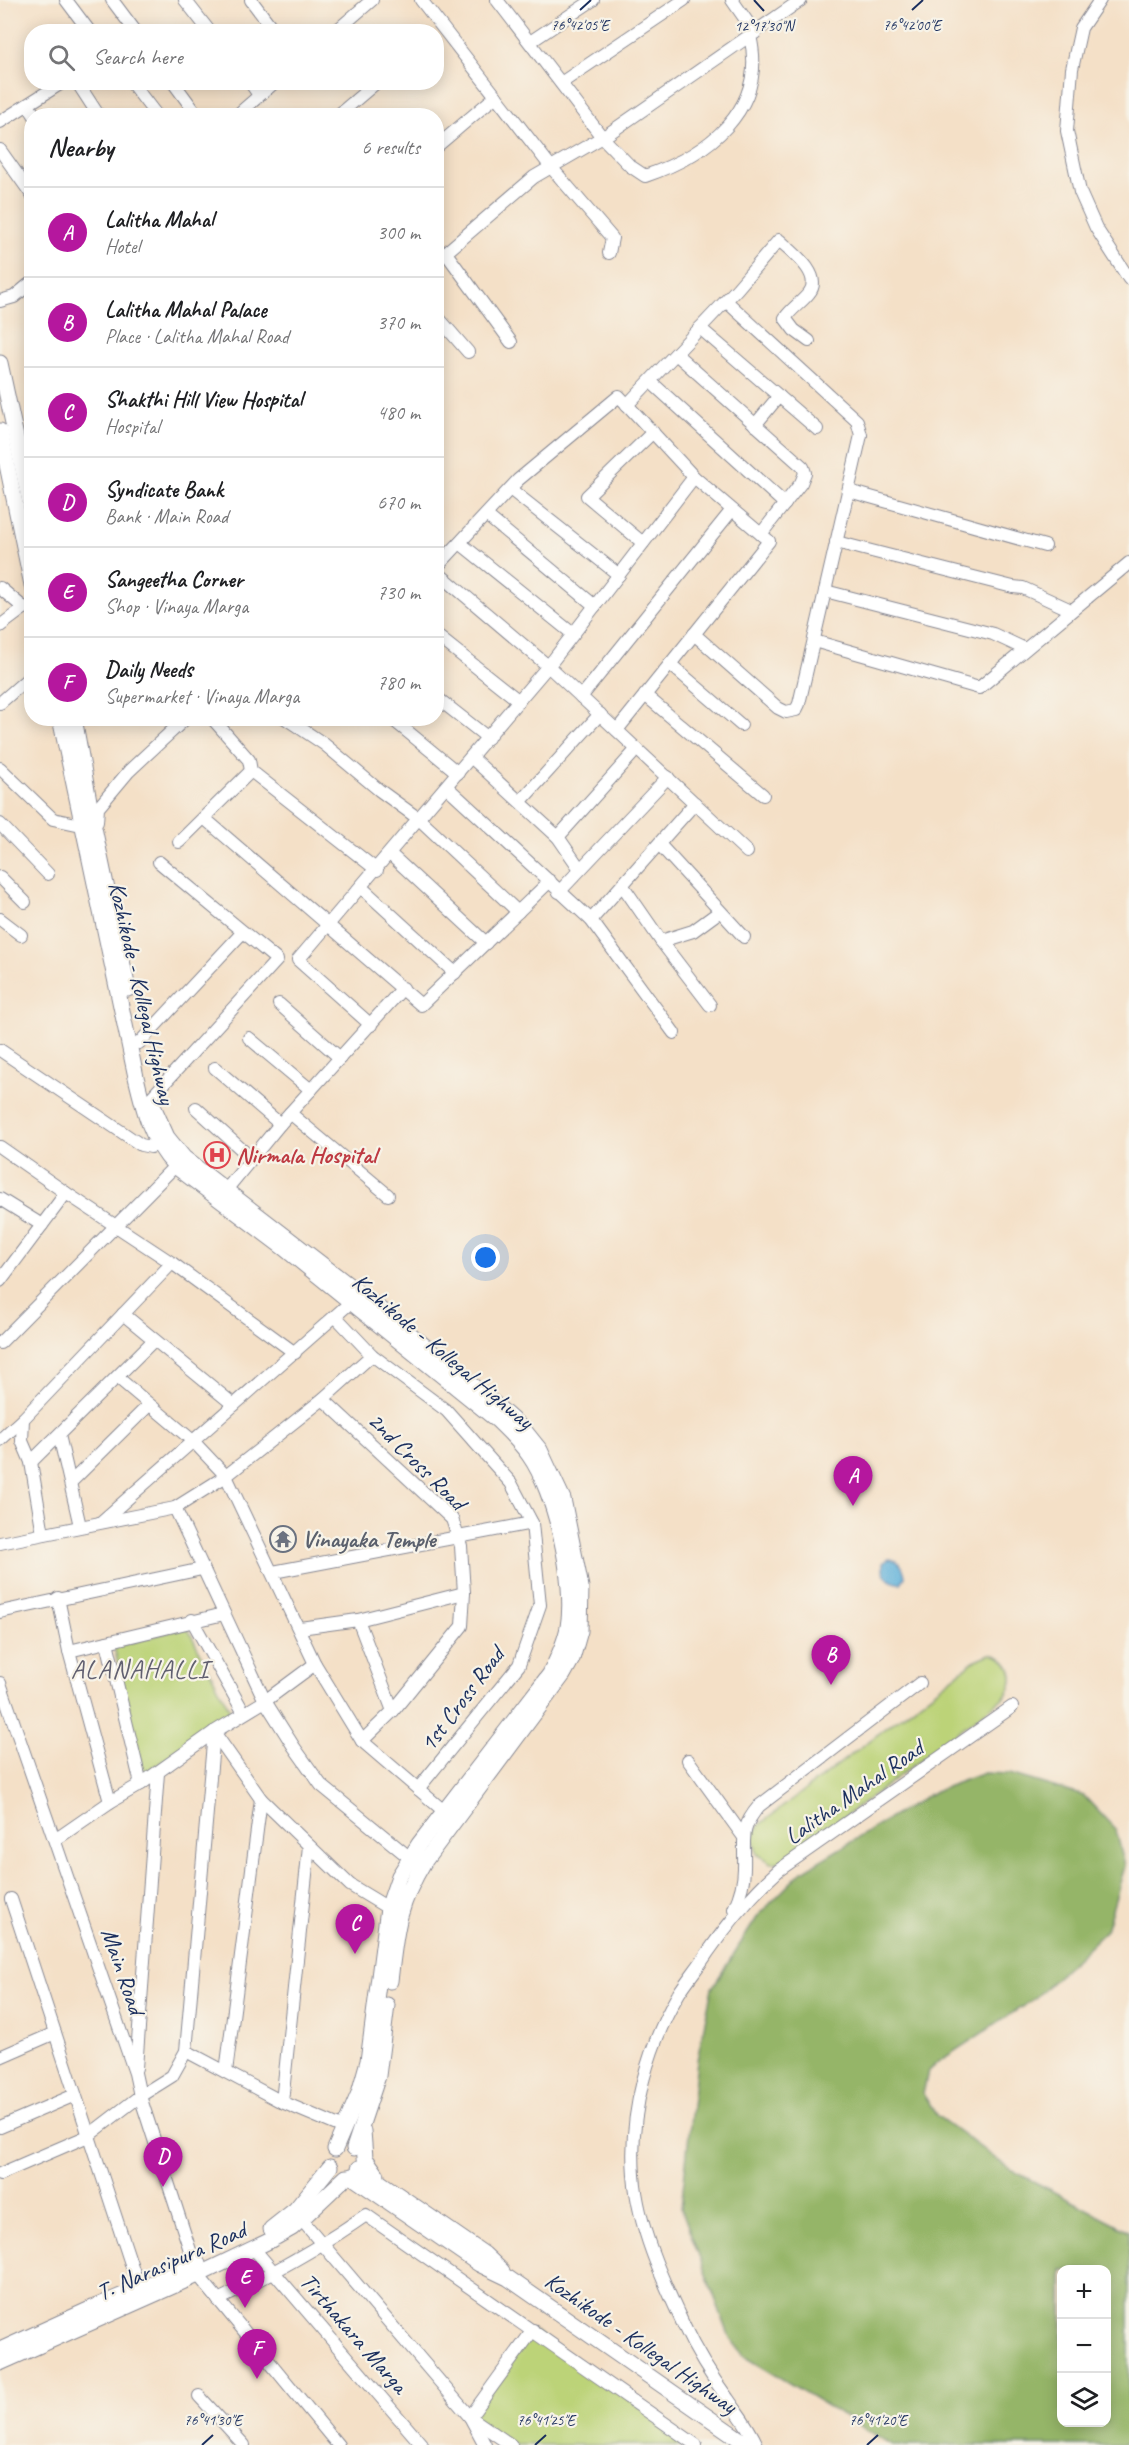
<!DOCTYPE html>
<html lang="en">
<head>
<meta charset="utf-8">
<style>
  body { margin:0; font-family:Caveat,sans-serif; background:#f6f6f6; color:#202124 }
  .controls { position:absolute; right:18px; bottom:18px; display:grid; overflow:hidden; border-radius:12px; box-shadow:0 3px 15px #0003 }
  .controls button { width:54px; height:54px; display:grid; place-items:center; padding:0; border:0; border-bottom:2px solid #e0e0e0; background:#fff; color:#202124; font:30px sans-serif }
  .you { position:absolute; left:486px; top:1258px; width:21px; height:21px; margin:-15px; border:4px solid #fff; border-radius:50%; background:#1a73e8; box-shadow:0 0 0 9px #1a73e833 }
  .badge { display:grid; place-items:center; width:39px; height:39px; border-radius:50%; background:#b5179e; color:#fff; font-size:20px; font-weight:700 }
  .pin { position:absolute; translate:-50% -50px; filter:drop-shadow(0 2px 3px #0008) }
  .pin::after { content:''; position:absolute; top:32px; width:21px; height:18px; background:inherit; clip-path:polygon(0 0,100% 0,50% 100%) }
  .list { margin:0; padding:0; list-style:none }
  h2 { display:flex; justify-content:space-between; align-items:center; height:78px; margin:0; padding:0 24px; font-size:26px }
  h2 small { font-size:20px; font-weight:400; color:#757577 }
  .list li { display:grid; grid-template-columns:39px 1fr auto; gap:18px; align-items:center; box-sizing:border-box; height:90px; padding:0 24px; border-top:2px solid #e0e0e0 }
  .list b { display:block; font-size:22px; white-space:nowrap }
  .list p { margin:0; font-size:20px; white-space:nowrap; color:#757577 }
  .list em { font-size:20px; font-style:normal; color:#757577 }
  .icon { flex:none; width:33px; height:33px; fill:none; stroke:currentColor; stroke-width:2; stroke-linecap:round; stroke-linejoin:round }
  .map { position:relative; flex:none; width:1129px; height:2445px; overflow:hidden }
  .search { position:absolute; background:#fff; box-shadow:0 3px 15px #0003; left:24px; top:24px; width:420px; height:66px; display:flex; align-items:center; gap:15px; box-sizing:border-box; padding:0 21px; border-radius:24px; color:#757577; font-size:22px }
  .panel { position:absolute; background:#fff; box-shadow:0 3px 15px #0003; left:24px; top:108px; width:420px; height:618px; border-radius:24px }
  .map>svg:first-child { display:block }
</style>
</head>
<body>
<div class="map">
<svg width="1129" height="2445" viewBox="0 0 1129 2445">
  <rect width="100%" height="100%" fill="#f7f3e8"/>
  <filter id="ink" filterUnits="userSpaceOnUse"><feTurbulence type="fractalNoise" baseFrequency=".0167" numOctaves="2"/><feDisplacementMap in="SourceGraphic" scale="12" xChannelSelector="R" yChannelSelector="G"/><feConvolveMatrix kernelMatrix="1 2 1 2 8 2 1 2 1" color-interpolation-filters="sRGB"/></filter>
  <filter id="wash" filterUnits="userSpaceOnUse"><feTurbulence type="fractalNoise" baseFrequency=".008" numOctaves="4" result="noise"/><feDisplacementMap in="SourceGraphic" scale="24" xChannelSelector="R" yChannelSelector="G"/><feGaussianBlur stdDeviation="1.35" result="paint"/><feColorMatrix in="noise" values="0 0 0 0 0 0 0 0 0 0 0 0 0 0 0 0 0 1.4 0 .05"/><feComposite in="paint" operator="in"/></filter>
  <g filter="url(#wash)">
    <rect width="100%" height="100%" fill="#f4e0c7"/>
    <g fill="#bcd378" stroke="#6c816b" stroke-width="1.5">
      <path d="M187 1627 232 1714 144 1774 114 1647Z"/>
      <path d="M990 1654C1013 1657 1019 1683 1003 1698L787 1860 772 1863 757 1854 753 1837 759 1825 974 1661Z"/>
      <path d="M533 2330 693 2445H511L470 2417Z"/>
    </g>
    <path fill="#95b568" stroke="#587263" stroke-width="1.5" fill-rule="evenodd" d="M984 1773 1010 1774 1084 1796 1116 1830 1125 1866 1106 1930 1034 1999 938 2062 928 2071 923 2094 936 2115 1010 2169 1129 2231V2445H892L744 2356 730 2338 681 2208 697 2060 712 1988 758 1916 801 1872 935 1791ZM1062 2270H1106V2422H1062Z"/>
    <path fill="#5fb1da" stroke="#3d709c" stroke-width="1.5" d="M889 1559C899 1560 904 1567 905 1577L901 1583C889 1583 882 1575 883 1563Z"/>
  </g>
  <g filter="url(#ink)">
    <g fill="none" stroke-linecap="round" stroke-linejoin="round">
      <defs>
        <g id="minor">
          <path d="M66 0 90 32"/>
          <path d="M112 0 136 32"/>
          <path d="M185 0 210 32"/>
          <path d="M251 0 275 32"/>
          <path d="M421 0 551 167 612 238 609 253"/>
          <path d="M497 0 602 137 630 166 645 176C707 155 768 110 750 36"/>
          <path d="M732 0 755 33"/>
          <path d="M1100 0 1081 28 1072 69 1067 131 1080 192 1096 228 1129 279"/>
          <path d="M335 32 372 0"/>
          <path d="M530 42 593 0"/>
          <path d="M77 82 99 116"/>
          <path d="M131 82 157 116"/>
          <path d="M173 82 198 116"/>
          <path d="M250 82 259 95"/>
          <path d="M561 83 684 0"/>
          <path d="M28 105 35 116"/>
          <path d="M236 116 275 82"/>
          <path d="M337 116 377 82"/>
          <path d="M0 122 63 82"/>
          <path d="M436 147 496 96"/>
          <path d="M0 150 32 195"/>
          <path d="M446 253 511 342"/>
          <path d="M436 261 534 177 608 134 801 0"/>
          <path d="M0 301 14 297 32 282"/>
          <path d="M436 315 468 352"/>
          <path d="M700 328 817 429"/>
          <path d="M676 354 803 467 805 473 801 483 761 534"/>
          <path d="M651 382 785 504"/>
          <path d="M627 405 737 289 779 240C791 251 824 275 809 293 802 302 792 308 785 318L794 330 809 341"/>
          <path d="M755 425 779 396"/>
          <path d="M20 453 32 443"/>
          <path d="M510 489 619 575"/>
          <path d="M849 491 1045 546"/>
          <path d="M486 515 595 606"/>
          <path d="M836 542 1013 587 1023 588 1071 610"/>
          <path d="M460 543 573 634"/>
          <path d="M643 543 587 496 653 432"/>
          <path d="M436 568 518 480 619 396 694 477 769 541 617 730"/>
          <path d="M436 571 548 666 747 852"/>
          <path d="M0 588 24 608 32 606"/>
          <path d="M825 591 993 634 1025 649"/>
          <path d="M0 626 24 608"/>
          <path d="M694 634 778 708 786 712 796 710 799 704 861 435 857 421 726 301"/>
          <path d="M436 635 519 701"/>
          <path d="M814 641 979 688 1129 563"/>
          <path d="M670 664 741 725"/>
          <path d="M645 695 763 795"/>
          <path d="M436 697 488 738"/>
          <path d="M581 697 732 510"/>
          <path d="M0 703 32 675"/>
          <path d="M212 718 249 760 251 771 377 870"/>
          <path d="M285 718 324 744 379 790 419 819 518 912"/>
          <path d="M391 718 458 773"/>
          <path d="M471 757 558 837 580 869"/>
          <path d="M0 768 53 819 81 825"/>
          <path d="M447 787 591 920 674 1033"/>
          <path d="M521 801 600 714"/>
          <path d="M204 818 421 1005 550 881"/>
          <path d="M97 822 98 808 129 771 186 718"/>
          <path d="M0 824 48 874"/>
          <path d="M558 837 637 749"/>
          <path d="M179 842 251 771"/>
          <path d="M659 844 744 937"/>
          <path d="M390 854 486 943"/>
          <path d="M0 877 25 902"/>
          <path d="M623 886 661 941 710 1005"/>
          <path d="M362 888 455 973"/>
          <path d="M559 892 668 777"/>
          <path d="M0 919 21 935"/>
          <path d="M591 920 695 803"/>
          <path d="M661 941 693 931 719 912"/>
          <path d="M279 1004 340 1058"/>
          <path d="M371 1025 298 960 554 659 694 477"/>
          <path d="M249 1038 311 1090"/>
          <path d="M139 1043 243 932"/>
          <path d="M0 1050 141 1145 151 1147 166 1141"/>
          <path d="M215 1068 280 1124"/>
          <path d="M143 1104 150 1099 277 960 159 862"/>
          <path d="M196 1108 251 1158"/>
          <path d="M290 1113 388 1195"/>
          <path d="M0 1147 66 1193 172 1263 295 1353"/>
          <path d="M221 1196 280 1124 403 988"/>
          <path d="M0 1199 42 1225"/>
          <path d="M0 1281 66 1193"/>
          <path d="M123 1314 234 1405"/>
          <path d="M336 1317 372 1355 447 1411 511 1483 532 1523 540 1605 519 1665 418 1789"/>
          <path d="M0 1343 175 1166"/>
          <path d="M117 1377 193 1441 226 1476 315 1664 362 1741 445 1812"/>
          <path d="M323 1399 452 1519 461 1546 464 1593 462 1626 393 1711 362 1741"/>
          <path d="M23 1419 22 1441 31 1462 43 1534"/>
          <path d="M59 1435 80 1526"/>
          <path d="M0 1440 23 1419 172 1263"/>
          <path d="M31 1462 154 1340"/>
          <path d="M71 1482 149 1405"/>
          <path d="M175 1508 265 1701 294 1747 321 1785 410 1858"/>
          <path d="M101 1522 351 1302"/>
          <path d="M0 1543 175 1508 226 1476 323 1399 372 1355"/>
          <path d="M273 1572 532 1523"/>
          <path d="M58 1598 69 1651 110 1802"/>
          <path d="M0 1612 202 1569"/>
          <path d="M192 1620 244 1713"/>
          <path d="M358 1620 393 1711"/>
          <path d="M300 1628 358 1620 464 1593"/>
          <path d="M107 1642 141 1784"/>
          <path d="M69 1651 224 1614"/>
          <path d="M0 1683 135 2073 140 2096 198 2275 338 2445"/>
          <path d="M214 1732 261 1799 350 1885 388 1908"/>
          <path d="M688 1760 743 1836"/>
          <path d="M55 1840 110 1802 141 1784 214 1732 265 1701 315 1664"/>
          <path d="M11 1899 139 2288"/>
          <path d="M734 1909C740 1896 744 1882 744 1868 745 1840 739 1829 759 1806L920 1683"/>
          <path d="M186 2051 282 2102 344 2128"/>
          <path d="M0 2057 55 2033"/>
          <path d="M136 2068 158 1773"/>
          <path d="M226 2072 261 1799"/>
          <path d="M282 2102 309 1846"/>
          <path d="M0 2127 75 2095"/>
          <path d="M0 2174 88 2136 140 2096 172 2076 186 2051 214 1732"/>
          <path d="M301 2219 470 2417 485 2445"/>
          <path d="M254 2249 422 2445"/>
          <path d="M218 2300C270 2275 319 2248 366 2215L696 2445"/>
          <path d="M199 2396 244 2445"/>
          <path d="M511 2445 470 2417 533 2330"/>
          <path d="M757 2445C749 2427 739 2415 728 2399 711 2376 696 2352 684 2326 662 2279 638 2227 634 2175 629 2113 648 2046 679 1993 688 1979 699 1966 708 1952 729 1922 751 1895 779 1870L1012 1707"/>
        </g>
        <g id="major">
          <path d="M0 363 32 511"/>
          <path d="M0 431 32 585"/>
          <path d="M60 718 136 1077C144 1111 151 1140 175 1166L284 1248 498 1421C509 1432 521 1443 529 1455 555 1491 576 1583 568 1627 565 1644 557 1659 550 1674L419 1844 399 1876 388 1908 368 2061 359 2093 335 2149"/>
          <path d="M74 718 93 823 128 989"/>
          <path d="M153 1106 167 1137 184 1158 386 1314 497 1406 524 1430 540 1450 563 1499 581 1587 580 1631 572 1659 563 1675 424 1862C397 1907 396 1931 390 1981"/>
          <path d="M363 2131 365 2158 377 2175"/>
          <path d="M354 2148 378 2076 387 2005"/>
          <path d="M359 2168 484 2254 502 2271"/>
          <path d="M351 2176 479 2264 508 2278 748 2445"/>
          <path d="M271 2229 295 2210 330 2167"/>
          <path d="M0 2350 97 2306 198 2264"/>
          <path d="M0 2363 198 2275 269 2241 292 2228 346 2177"/>
        </g>
      </defs>
      <use href="#minor" stroke="#888892" stroke-width="14"/>
      <use href="#major" stroke="#888892" stroke-width="17"/>
      <use href="#minor" stroke="#fff" stroke-width="12"/>
      <use href="#major" stroke="#fff" stroke-width="15"/>
    </g>
  </g>
  <path fill="none" stroke="#1b2f5e" stroke-width="2" d="M754 0 764 11M580 10 591 0M912 10 923 0M202 2445 213 2435M535 2445 546 2435M867 2445 878 2435"/>
  <defs>
    <symbol id="hospital-ring" viewBox="-11 -11 22 22"><circle r="9.5" fill="#f7f3e8" stroke="#e0444e" stroke-width="1.5"/><path d="M-5-5h3v3.5h4V-5h3V5h-3V1.5h-4V5h-3Z" fill="#e0444e"/></symbol>
    <symbol id="temple-ring" viewBox="-11 -11 22 22"><circle r="9.5" fill="#f7f3e8" stroke="#6b7280" stroke-width="1.5"/><path d="M0-6L5-2H3V0L6.5 2.5H4V6H1.5V3h-3V6H-4V2.5H-6.5L-3 0V-2H-5Z" fill="#6b7280"/></symbol>
  </defs>
  <g fill-rule="evenodd">
    <use href="#hospital-ring" x="202" y="1140" width="30" height="30"/>
    <use href="#temple-ring" x="268" y="1524" width="30" height="30"/>
  </g>
  <g text-anchor="middle" stroke-width="4.5" stroke-linejoin="round" paint-order="stroke">
    <g font-size="24" fill="#1b2f5e" stroke="#f7f3e8">
      <text transform="translate(142 993) rotate(77)" y="8">Kozhikode - Kollegal Highway</text>
      <text transform="translate(443 1351) rotate(40)" y="8">Kozhikode - Kollegal Highway</text>
      <text transform="translate(417 1461) rotate(45)" y="8">2nd Cross Road</text>
      <text transform="translate(462 1699) rotate(-53)" y="8">1st Cross Road</text>
      <text transform="translate(854 1792) rotate(-35)" y="8">Lalitha Mahal Road</text>
      <text transform="translate(123 1971) rotate(71)" y="8">Main Road</text>
      <text transform="translate(171 2261) rotate(-24)" y="8">T. Narasipura Road</text>
      <text transform="translate(354 2333) rotate(49)" y="8">Tirthakara Marga</text>
      <text transform="translate(641 2343) rotate(35)" y="8">Kozhikode - Kollegal Highway</text>
    </g>
    <g font-size="24" font-weight="bold" fill="#be3a42" stroke="#f7f3e8" text-anchor="start">
      <text x="236" y="1163">Nirmala Hospital</text>
    </g>
    <g font-size="24" font-weight="bold" fill="#5b616d" stroke="#f7f3e8" text-anchor="start">
      <text x="302" y="1547">Vinayaka Temple</text>
    </g>
    <g font-size="26" letter-spacing="1.5" fill="#616070" stroke="#f7f3e8">
      <text x="140" y="1678">ALANAHALLI</text>
    </g>
  </g>
  <g font-size="15" text-anchor="middle" fill="#1b2f5e" stroke="#f7f3e8" stroke-width="4.5" stroke-linejoin="round" paint-order="stroke">
    <text x="580" y="30">76°42'05"E</text>
    <text x="912" y="30">76°42'00"E</text>
    <text x="764" y="31">12°17'30"N</text>
    <text x="213" y="2425">76°41'30"E</text>
    <text x="546" y="2425">76°41'25"E</text>
    <text x="878" y="2425">76°41'20"E</text>
  </g>
</svg>
<div class="controls">
<button>+</button>
<button>−</button>
<button><svg class="icon" aria-label="layers" viewBox="0 0 24 24"><path d="M12 4l9 5-9 5-9-5zM3 14l9 5 9-5"/></svg></button>
</div>
<div class="you"></div>
<div class="pin badge" style="left:853px;top:1506px">A</div>
<div class="pin badge" style="left:831px;top:1685px">B</div>
<div class="pin badge" style="left:355px;top:1954px">C</div>
<div class="pin badge" style="left:163px;top:2187px">D</div>
<div class="pin badge" style="left:245px;top:2308px">E</div>
<div class="pin badge" style="left:257px;top:2379px">F</div>
<div class="search"><svg class="icon" aria-label="search" viewBox="0 0 24 24"><circle cx="10" cy="10" r="6"/><path d="M15 15l6 6"/></svg>Search here</div>
<section class="panel">
<h2>Nearby<small>6 results</small></h2>
<ul class="list">
<li><span class="badge">A</span><div><b>Lalitha Mahal</b><p>Hotel</p></div><em>300 m</em></li>
<li><span class="badge">B</span><div><b>Lalitha Mahal Palace</b><p>Place · Lalitha Mahal Road</p></div><em>370 m</em></li>
<li><span class="badge">C</span><div><b>Shakthi Hill View Hospital</b><p>Hospital</p></div><em>480 m</em></li>
<li><span class="badge">D</span><div><b>Syndicate Bank</b><p>Bank · Main Road</p></div><em>670 m</em></li>
<li><span class="badge">E</span><div><b>Sangeetha Corner</b><p>Shop · Vinaya Marga</p></div><em>730 m</em></li>
<li><span class="badge">F</span><div><b>Daily Needs</b><p>Supermarket · Vinaya Marga</p></div><em>780 m</em></li>
</ul>
</section>
</div>
</body>
</html>
